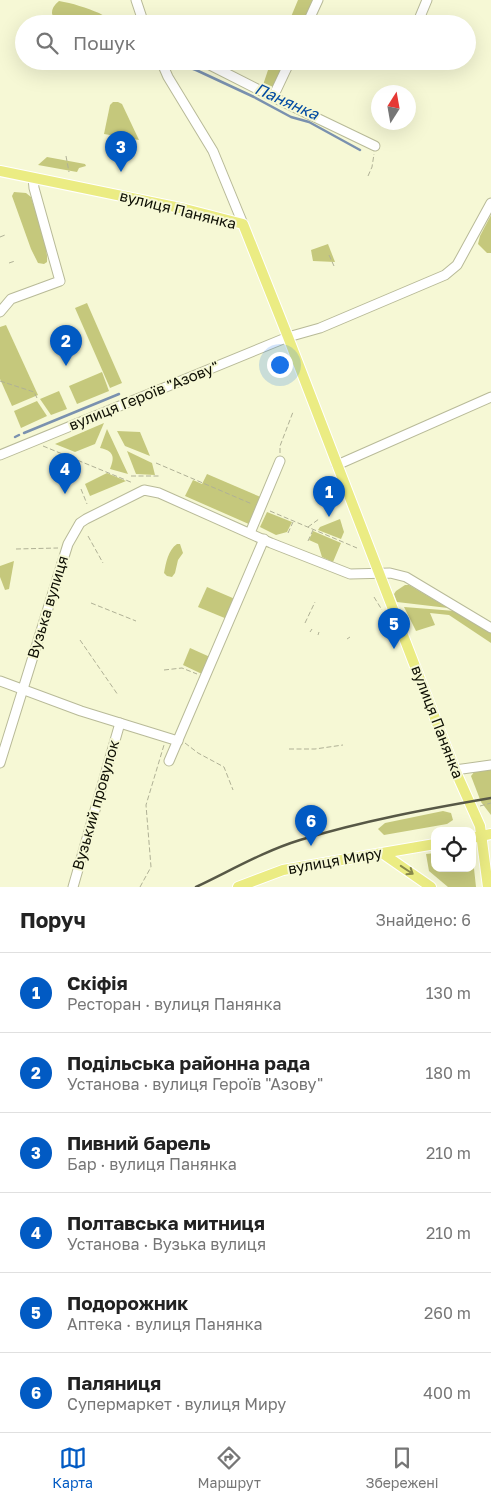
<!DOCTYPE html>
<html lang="uk">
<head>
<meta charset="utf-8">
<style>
  body { margin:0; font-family:"Golos Text",sans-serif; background:#f2f2f2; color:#222 }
  .controls { position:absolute; right:15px; bottom:15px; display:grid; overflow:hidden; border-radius:10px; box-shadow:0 5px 20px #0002 }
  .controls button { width:45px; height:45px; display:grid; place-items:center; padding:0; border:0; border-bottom:1px solid #e0e0e0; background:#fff; color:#222; font:25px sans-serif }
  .compass { position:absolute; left:371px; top:85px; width:45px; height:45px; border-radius:50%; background:#fff; box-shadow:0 5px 20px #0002; rotate:11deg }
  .you { position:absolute; left:279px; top:364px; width:18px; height:18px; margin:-12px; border:4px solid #fff; border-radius:50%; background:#1a73e8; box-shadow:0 0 0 8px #1a73e833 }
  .badge { display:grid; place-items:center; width:32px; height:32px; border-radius:50%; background:#015ac3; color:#fff; font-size:16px; font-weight:700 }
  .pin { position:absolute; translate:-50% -41px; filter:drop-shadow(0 1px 2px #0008) }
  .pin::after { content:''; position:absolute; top:26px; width:18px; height:15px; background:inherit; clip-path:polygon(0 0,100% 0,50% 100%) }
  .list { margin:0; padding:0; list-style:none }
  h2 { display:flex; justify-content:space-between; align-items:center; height:65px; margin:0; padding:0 20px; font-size:21px }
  h2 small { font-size:16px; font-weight:400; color:#767676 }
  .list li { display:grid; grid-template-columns:32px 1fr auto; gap:15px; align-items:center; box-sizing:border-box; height:80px; padding:0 20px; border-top:1px solid #e0e0e0 }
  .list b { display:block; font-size:19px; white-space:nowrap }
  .list p { margin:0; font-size:16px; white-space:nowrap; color:#767676 }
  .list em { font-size:16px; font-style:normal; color:#767676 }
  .icon { flex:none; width:28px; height:28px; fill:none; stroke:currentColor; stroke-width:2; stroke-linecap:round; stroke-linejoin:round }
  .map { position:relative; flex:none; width:491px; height:887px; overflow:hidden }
  .search { position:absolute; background:#fff; box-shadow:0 5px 20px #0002; left:15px; right:15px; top:15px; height:55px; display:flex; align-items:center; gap:12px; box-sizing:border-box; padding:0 18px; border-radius:28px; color:#767676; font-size:19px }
  .sheet { height:545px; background:#fff }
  nav { display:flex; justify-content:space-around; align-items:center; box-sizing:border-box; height:70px; border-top:1px solid #e0e0e0; background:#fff; font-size:14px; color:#767676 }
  nav a { display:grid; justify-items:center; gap:2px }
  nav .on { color:#015ac3 }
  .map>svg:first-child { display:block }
</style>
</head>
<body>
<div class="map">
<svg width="491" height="887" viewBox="0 0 491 887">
  <rect width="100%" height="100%" fill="#f6f8d5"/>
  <g fill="#c5c87c">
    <path d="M298 0H316L305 24H288Z"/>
    <path d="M59 1C72 3 87 8 99 13 106 17 113 21 121 24H60C50 17 49 9 59 1Z"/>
    <path d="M271 61H287L276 85 266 88 263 85Z"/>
    <path d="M113 102H118L122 104 139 140 104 134 110 105Z"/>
    <path d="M47 157 85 164 86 166 79 168 77 172 38 165Z"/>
    <path d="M14 192 26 193 31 197C37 217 48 241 47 262L44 264 38 263 31 249 12 196Z"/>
    <path d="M491 215V253H487L478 244 480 236Z"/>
    <path d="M328 244 335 262 313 261 311 250Z"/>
    <path d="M87 303 122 383 110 388 75 308Z"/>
    <path d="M6 325 38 395 12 406 0 379V327Z"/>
    <path d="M102 372 109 391 77 404 69 386Z"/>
    <path d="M59 391 67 409 51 415 40 399Z"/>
    <path d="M37 401 47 416 21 428 14 411Z"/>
    <path d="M104 423 95 444 75 452 55 444Z"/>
    <path d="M107 429 128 474 110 469C115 457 114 451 100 448Z"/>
    <path d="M117 431 140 432 150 456 125 446Z"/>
    <path d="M127 451 152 463 155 475 136 474Z"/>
    <path d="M107 473 126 481 90 496 85 484Z"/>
    <path d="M207 474 263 498 251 525 185 496 193 480 202 484Z"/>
    <path d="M267 512 292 522 287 532 276 535 260 527Z"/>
    <path d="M340 519 344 532 341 539 318 530 320 527Z"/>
    <path d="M313 531 341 543 333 562 322 557 318 544 309 540Z"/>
    <path d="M177 544H180L183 553 178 560 175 573 172 577 167 576 164 573C166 563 168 550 177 544Z"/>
    <path d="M14 561 9 589 5 590 0 577V566Z"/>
    <path d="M405 585H409L448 608 397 602 394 594 396 591Z"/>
    <path d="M207 587 235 599 227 619 198 607Z"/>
    <path d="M404 607 455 611 491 633V643L449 615 430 613 435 625 416 631Z"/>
    <path d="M190 648 210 657 202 674 183 665Z"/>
    <path d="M491 768V815L481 802 471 776 475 771Z"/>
    <path d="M443 811 451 813 453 820 447 824 384 835 378 829 385 823Z"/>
    <path d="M472 850 476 887H448L429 871 426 854 435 853V868H472Z"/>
  </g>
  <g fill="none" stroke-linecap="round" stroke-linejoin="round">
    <g stroke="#7a91af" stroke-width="2.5">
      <path d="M63 17 88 24"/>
      <path d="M177 63 196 70 254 97 291 117 309 122 360 150"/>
      <path d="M24 433 119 394"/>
      <path d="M15 437 19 435"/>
    </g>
    <defs>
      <g id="minor">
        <path d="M136 0 144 24"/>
        <path d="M307 24 318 0"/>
        <path d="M417 24 427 0"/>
        <path d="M161 61 168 77 213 151 243 224"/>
        <path d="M202 61 273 97 290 61"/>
        <path d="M273 97 375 146"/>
        <path d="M0 312 11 299 60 281 34 188 33 178"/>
        <path d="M0 455 288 337 320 328 445 275 457 265 491 203"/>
        <path d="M337 465 491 397"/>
        <path d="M250 533 280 461"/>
        <path d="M0 681 81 711 178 741"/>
        <path d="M169 761 264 539"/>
        <path d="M0 763 68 544 80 523 86 519 144 490 159 493 271 543 350 574 390 573 406 577 491 628"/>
        <path d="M455 770 491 765"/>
        <path d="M73 887 120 723"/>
      </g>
      <g id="major">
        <path d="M0 171 185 209 243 224 288 337 455 770 480 826 488 887"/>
        <path d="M472 838 491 834"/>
        <path d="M382 853 431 887"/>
        <path d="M238 887 283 870 435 844"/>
      </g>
    </defs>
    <use href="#minor" stroke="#b8ba98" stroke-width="11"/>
    <use href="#major" stroke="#fff" stroke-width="12"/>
    <g stroke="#b0b196" stroke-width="1" stroke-dasharray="5 2.5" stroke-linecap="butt">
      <path d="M66 156 69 172"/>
      <path d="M368 176 372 167 374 154"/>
      <path d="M0 237 5 235"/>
      <path d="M329 255 334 266"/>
      <path d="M9 263 15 261"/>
      <path d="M0 381 34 392 37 398"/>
      <path d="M43 446 133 483"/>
      <path d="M280 453V446L293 412"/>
      <path d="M156 463 252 504"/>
      <path d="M131 476H161"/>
      <path d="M81 489 87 504"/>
      <path d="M270 511 357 548"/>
      <path d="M308 527 319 519"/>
      <path d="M288 533 293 522"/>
      <path d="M88 536 103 563"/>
      <path d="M308 541 313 530"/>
      <path d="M16 549 58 548"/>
      <path d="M374 597 382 610"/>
      <path d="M91 603 136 621"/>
      <path d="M305 623 315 602"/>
      <path d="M310 632 312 629"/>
      <path d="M318 635 319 632"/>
      <path d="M347 639 350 637"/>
      <path d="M80 640 118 695"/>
      <path d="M164 670 182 668 197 674"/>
      <path d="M185 743 198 753 224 767 233 790"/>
      <path d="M289 749H315L343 745"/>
      <path d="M480 806 491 803"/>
      <path d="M140 887 151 867 146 805 164 745"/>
    </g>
    <use href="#minor" stroke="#fff" stroke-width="9"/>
    <use href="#major" stroke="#ebec83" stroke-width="10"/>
    <path stroke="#575846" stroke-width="2.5" d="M196 887C230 871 264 851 300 840 362 821 427 809 491 798"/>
  </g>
  <defs><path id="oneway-shaft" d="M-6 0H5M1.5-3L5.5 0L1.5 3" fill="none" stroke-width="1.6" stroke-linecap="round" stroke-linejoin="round" transform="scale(1.25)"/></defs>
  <use stroke="#88894a" href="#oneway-shaft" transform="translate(407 870) rotate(34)"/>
  <g text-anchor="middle" stroke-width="4" stroke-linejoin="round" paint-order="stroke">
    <g font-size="15" fill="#0e0f04" stroke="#f6f8d5">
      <text transform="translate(178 210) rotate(14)" y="5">вулиця Панянка</text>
      <text transform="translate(144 396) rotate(-22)" y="5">вулиця Героїв "Азову"</text>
      <text transform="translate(48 607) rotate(-73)" y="5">Вузька вулиця</text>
      <text transform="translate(437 722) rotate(69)" y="5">вулиця Панянка</text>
      <text transform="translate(96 805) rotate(-74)" y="5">Вузький провулок</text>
      <text transform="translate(335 861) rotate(-10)" y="5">вулиця Миру</text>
    </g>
    <g font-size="16" font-style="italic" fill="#024ba3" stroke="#f6f8d5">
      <text transform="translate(287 101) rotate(24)" y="6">Панянка</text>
    </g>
  </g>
</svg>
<div class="controls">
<button><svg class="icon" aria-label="locate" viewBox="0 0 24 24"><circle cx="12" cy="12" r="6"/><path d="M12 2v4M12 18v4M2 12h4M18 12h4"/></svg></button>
</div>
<svg class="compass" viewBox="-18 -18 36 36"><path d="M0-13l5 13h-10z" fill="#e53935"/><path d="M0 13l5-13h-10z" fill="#767676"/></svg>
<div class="you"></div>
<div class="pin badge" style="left:329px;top:517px">1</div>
<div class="pin badge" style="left:66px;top:366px">2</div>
<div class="pin badge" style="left:121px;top:172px">3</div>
<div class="pin badge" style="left:65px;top:494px">4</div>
<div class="pin badge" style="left:394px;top:649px">5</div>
<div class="pin badge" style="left:311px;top:846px">6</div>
<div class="search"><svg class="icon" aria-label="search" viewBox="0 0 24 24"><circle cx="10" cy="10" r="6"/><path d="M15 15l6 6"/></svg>Пошук</div>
</div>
<section class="sheet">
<h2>Поруч<small>Знайдено: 6</small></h2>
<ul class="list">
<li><span class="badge">1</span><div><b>Скіфія</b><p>Ресторан · вулиця Панянка</p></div><em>130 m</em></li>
<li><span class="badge">2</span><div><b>Подільська районна рада</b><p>Установа · вулиця Героїв &quot;Азову&quot;</p></div><em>180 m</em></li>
<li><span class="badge">3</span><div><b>Пивний барель</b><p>Бар · вулиця Панянка</p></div><em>210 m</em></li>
<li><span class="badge">4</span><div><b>Полтавська митниця</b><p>Установа · Вузька вулиця</p></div><em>210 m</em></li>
<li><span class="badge">5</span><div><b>Подорожник</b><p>Аптека · вулиця Панянка</p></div><em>260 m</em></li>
<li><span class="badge">6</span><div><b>Паляниця</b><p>Супермаркет · вулиця Миру</p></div><em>400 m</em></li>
</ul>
</section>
<nav>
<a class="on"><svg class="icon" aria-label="map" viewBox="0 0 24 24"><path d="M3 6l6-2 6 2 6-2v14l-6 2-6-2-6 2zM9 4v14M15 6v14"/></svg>Карта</a>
<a><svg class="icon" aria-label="directions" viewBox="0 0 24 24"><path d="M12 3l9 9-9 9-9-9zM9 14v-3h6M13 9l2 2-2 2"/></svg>Маршрут</a>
<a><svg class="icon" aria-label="saved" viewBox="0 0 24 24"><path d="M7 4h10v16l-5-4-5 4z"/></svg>Збережені</a>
</nav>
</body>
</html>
